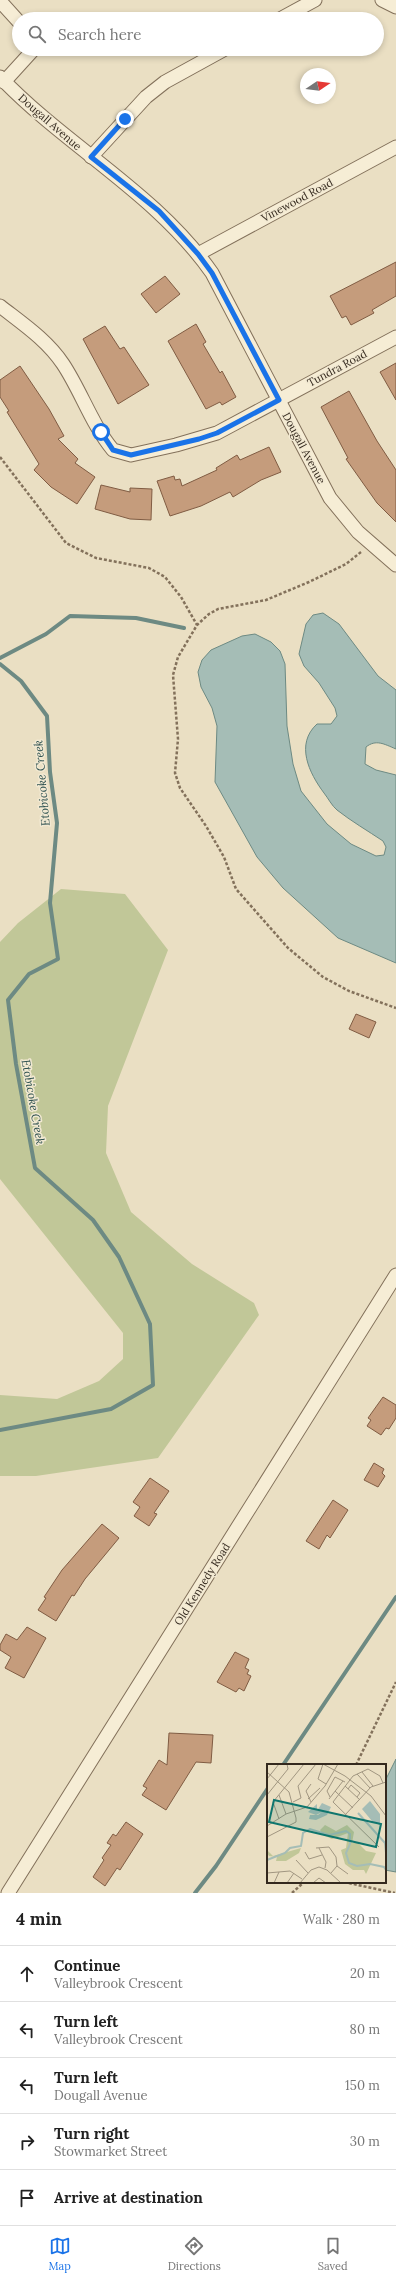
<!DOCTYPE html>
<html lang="en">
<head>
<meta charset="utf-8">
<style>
  body { margin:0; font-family:Lora,serif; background:#f2f2f2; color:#222 }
  .compass { position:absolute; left:300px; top:68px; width:36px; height:36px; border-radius:50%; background:#fff; box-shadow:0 2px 6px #0003; rotate:77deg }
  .stop { position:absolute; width:12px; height:12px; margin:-9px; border:3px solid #1a73e8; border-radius:50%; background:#fff }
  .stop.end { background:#1a73e8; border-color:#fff; box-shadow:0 1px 4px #0008 }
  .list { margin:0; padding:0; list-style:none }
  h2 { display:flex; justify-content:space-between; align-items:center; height:52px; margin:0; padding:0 16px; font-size:17px }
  h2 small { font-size:13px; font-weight:400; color:#767676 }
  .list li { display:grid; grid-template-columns:26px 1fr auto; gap:12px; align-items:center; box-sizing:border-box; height:56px; padding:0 16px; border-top:1px solid #e0e0e0 }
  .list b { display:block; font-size:15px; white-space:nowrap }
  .list p { margin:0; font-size:13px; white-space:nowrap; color:#767676 }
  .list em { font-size:13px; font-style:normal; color:#767676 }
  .icon { flex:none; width:22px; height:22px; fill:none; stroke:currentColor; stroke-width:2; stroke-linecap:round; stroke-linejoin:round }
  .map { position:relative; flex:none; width:396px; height:1893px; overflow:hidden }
  .search { position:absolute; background:#fff; box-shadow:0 2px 6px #0003; left:12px; right:12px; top:12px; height:44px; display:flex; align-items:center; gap:10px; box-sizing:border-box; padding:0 14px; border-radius:22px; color:#767676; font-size:15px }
  .sheet { height:332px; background:#fff }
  nav { display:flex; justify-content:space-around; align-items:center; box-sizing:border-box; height:56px; border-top:1px solid #e0e0e0; background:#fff; font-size:11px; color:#767676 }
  nav a { display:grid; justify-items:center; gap:2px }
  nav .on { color:#1a73e8 }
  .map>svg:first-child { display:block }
</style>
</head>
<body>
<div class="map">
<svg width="396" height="1893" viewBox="0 0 396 1893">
  <rect width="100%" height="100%" fill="#eadfc3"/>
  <path fill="#c1c798" d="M61 889 125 894 168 950 108 1106 106 1153 131 1212 192 1264 254 1303 259 1315 158 1458 36 1476H0V1395L57 1399 99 1381 123 1359V1333L0 1179V942L18 923Z"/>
  <g fill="#a5bdb6" stroke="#6d8a83">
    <path d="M323 613 339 624 378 676 396 690V749C384 744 376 739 366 747L365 764 376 770 396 775V963L338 938 283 888 257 857 215 782 217 726 212 708 201 687 198 672 202 660 211 650 242 636 255 634 271 642 280 651 285 664 287 726 293 764 301 791 327 824 351 844 376 856 384 855 386 847 383 841C368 831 351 821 337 810 332 806 328 798 324 793 309 773 295 744 317 724H331L337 716 335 708 319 683 304 666 299 654 306 624 313 615Z"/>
    <path d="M396 1759V1872L385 1870V1781Z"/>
  </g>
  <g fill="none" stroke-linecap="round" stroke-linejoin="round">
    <g stroke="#6d8a83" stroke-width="4">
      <path d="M0 658 46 634 70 616 136 618 184 628"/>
      <path d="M0 664 21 681 47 716 50 772 57 823 50 903 58 959 29 974 8 1000 16 1064 35 1168 93 1220 119 1257 150 1324 153 1385 111 1409 0 1430"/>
      <path d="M283 1765 396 1597"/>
      <path d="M195 1893 216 1866 268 1788"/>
    </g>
  </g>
  <g fill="#c59c7c" stroke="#805c43">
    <path d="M396 262V296L372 310 374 313 351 325 346 316 342 318 330 296Z"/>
    <path d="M165 276 180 294 156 313 141 294Z"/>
    <path d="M196 324 206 342 203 344 220 373 222 371 236 397 222 405 220 402 206 409 168 341Z"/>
    <path d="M105 326 120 349 124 347 149 385 118 404 83 339Z"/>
    <path d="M396 363V400L380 372Z"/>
    <path d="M20 366 49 409 64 436 58 439 78 459 75 463 95 477 77 504 51 487 34 470 39 464 7 412 9 411 0 397V380Z"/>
    <path d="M349 391 377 441 396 470V522L377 503 346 459 348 458 321 407Z"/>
    <path d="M269 447 281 472 261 480 233 497 230 492 201 506 170 516 157 481 174 476 175 480 180 479 182 486 217 470 216 468 237 455 240 460Z"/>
    <path d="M101 485 130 492V488L152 489 151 520 130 519 95 509Z"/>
    <path d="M356 1014 376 1022 369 1038 349 1029Z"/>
    <path d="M383 1397 396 1405V1418L389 1429 386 1428 381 1435 367 1426 371 1420 368 1418Z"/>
    <path d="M374 1463 384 1469 382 1473 385 1476 378 1487 364 1480Z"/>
    <path d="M150 1478 169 1491 154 1513 157 1514 149 1526 134 1516 140 1507 133 1502Z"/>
    <path d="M333 1500 348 1510 330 1538 327 1535 319 1549 306 1541Z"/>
    <path d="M102 1524 119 1538 85 1579 74 1596 72 1595 56 1621 38 1610 46 1598 44 1597 62 1570Z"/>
    <path d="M27 1627 46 1638 24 1678 5 1668 11 1657 0 1650V1645L6 1634 17 1640Z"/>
    <path d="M235 1652 249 1659 245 1668 249 1670 247 1674 251 1676 244 1691 239 1688 236 1692 217 1682Z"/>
    <path d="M169 1733 213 1735 211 1763 196 1762 166 1810 142 1795 147 1788 143 1786 159 1760 167 1765Z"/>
    <path d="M126 1822 143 1834 120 1870 117 1868 105 1886 93 1877 104 1860 102 1858 111 1845 107 1843 113 1834 116 1836Z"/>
  </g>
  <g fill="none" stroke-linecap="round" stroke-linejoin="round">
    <defs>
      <g id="minor">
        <path d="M382 0 396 7"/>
        <path d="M0 1 19 22"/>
        <path d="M280 19 315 0"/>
        <path d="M0 77C67 147 156 193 212 273L330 498 358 532 396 565"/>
        <path d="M4 82 34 49"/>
        <path d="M91 157 146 97 165 82 225 49"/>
        <path d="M198 254 396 147"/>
        <path d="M0 306C23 324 47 340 63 364 81 391 92 425 113 450L131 455 176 445 217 433 396 337"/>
        <path d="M8 1893 396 1275"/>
      </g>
    </defs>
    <use href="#minor" stroke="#83715b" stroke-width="15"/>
    <g stroke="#83715b" stroke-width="2.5" stroke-dasharray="3 2" stroke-linecap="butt">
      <path d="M0 457 66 543 96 558 149 568 165 577 181 597 197 625"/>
      <path d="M361 552 346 564 309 582 266 600 218 609 209 614 197 625 178 657 173 675 178 739 175 773 180 788 206 826 224 857 236 889 288 948 323 977 349 991 396 1008"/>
      <path d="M356 1765 396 1682"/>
      <path d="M344 1882 395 1893"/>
      <path d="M292 1893 304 1882"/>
    </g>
    <use href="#minor" stroke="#f6edd5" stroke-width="13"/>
  </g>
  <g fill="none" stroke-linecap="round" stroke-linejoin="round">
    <path stroke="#1a73e8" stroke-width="5" d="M101 432 113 450 131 455 199 439 217 433 279 400 212 273 198 254 159 211 91 157 125 119"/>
  </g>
  <g text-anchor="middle" stroke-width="3" stroke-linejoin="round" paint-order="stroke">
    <g font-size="11" fill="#34291e" stroke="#f2e9d2">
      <text transform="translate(50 122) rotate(41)" y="4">Dougall Avenue</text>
      <text transform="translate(297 200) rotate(-28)" y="4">Vinewood Road</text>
      <text transform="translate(337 368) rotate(-28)" y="4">Tundra Road</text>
      <text transform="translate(304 448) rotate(62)" y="4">Dougall Avenue</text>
      <text transform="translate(202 1584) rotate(-58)" y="4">Old Kennedy Road</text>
    </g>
    <g font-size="12" font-style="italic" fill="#2f5251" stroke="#f2e9d2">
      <text transform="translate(42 783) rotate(-95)" y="4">Etobicoke Creek</text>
      <text transform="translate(33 1102) rotate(80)" y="4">Etobicoke Creek</text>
    </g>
  </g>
  <g transform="translate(267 1764)">
    <rect width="119" height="119" fill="#eadfc3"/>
    <path d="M58 61 69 67 80 61 87 68 85 79H91L99 87 109 89 99 110 97 106H86L78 100 74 86 79 84 81 69 65 75 56 71 53 66ZM34 84 32 89 19 97H9L10 93 2 92 0 89V86L6 92Z" fill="#c1c798"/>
    <path d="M103 37 113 50V61L105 57 95 45ZM55 39 64 43 60 51 49 56 42 55 43 51H51L55 48 49 51 41 48 50 40V47Z" fill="#a5bdb6"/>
    <path fill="none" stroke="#a5bdb6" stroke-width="2" d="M91 49 118 79 119 89M0 96 18 89 23 84 34 82 36 69 43 65 62 71 79 67 83 70V80L79 89 82 99 90 102 103 100 117 103 119 106"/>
    <path fill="none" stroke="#a19681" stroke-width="1" d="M56 0 51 15 59 20M56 0 78 12 104 32 119 52M0 8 22 28 29 54V58L0 73M95 8 106 22M90 10 103 24M0 15 12 0M78 22 93 36M81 25 84 21 93 29 90 33M68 27 86 44M0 31 21 5 20 0M12 31 19 50M63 33 60 27 68 13 78 18M41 35 53 24M62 35 76 17M26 38 34 34 31 22 49 0M44 38 39 27 44 20M78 51 104 23 119 18M12 55 6 38 37 0M0 62 19 50 40 43 58 22 71 0M112 83 66 38 86 12 101 5 113 12 116 19M49 84 62 83 69 93 70 102 64 109M52 84 59 98 58 104M38 88 42 95 55 91M29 96 41 109M70 102 81 110M0 109 23 107 35 115M7 119 12 108M20 119 27 109M33 119 44 106 52 103 60 106 74 119M46 119 52 114 59 119"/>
    <path fill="#0f766e" fill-opacity="0.15" stroke="#0f766e" stroke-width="2" d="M7 36 114 60 109 83 2 58Z"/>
    <rect width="119" height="119" fill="none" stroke="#34291e" stroke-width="2"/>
  </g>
</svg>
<svg class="compass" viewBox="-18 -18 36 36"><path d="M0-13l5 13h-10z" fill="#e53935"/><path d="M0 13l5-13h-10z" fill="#767676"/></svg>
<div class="stop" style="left:101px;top:432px"></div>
<div class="stop end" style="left:125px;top:119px"></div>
<div class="search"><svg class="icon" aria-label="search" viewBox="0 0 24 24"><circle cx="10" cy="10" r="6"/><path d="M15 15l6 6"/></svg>Search here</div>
</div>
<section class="sheet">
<h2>4 min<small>Walk · 280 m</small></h2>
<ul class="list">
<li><svg class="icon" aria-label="ahead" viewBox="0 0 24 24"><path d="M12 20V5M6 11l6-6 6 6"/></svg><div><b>Continue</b><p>Valleybrook Crescent</p></div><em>20 m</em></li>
<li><svg class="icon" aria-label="left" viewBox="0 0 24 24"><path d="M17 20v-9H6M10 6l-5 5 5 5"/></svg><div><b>Turn left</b><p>Valleybrook Crescent</p></div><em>80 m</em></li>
<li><svg class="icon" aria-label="left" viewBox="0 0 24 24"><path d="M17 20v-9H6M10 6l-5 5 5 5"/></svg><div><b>Turn left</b><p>Dougall Avenue</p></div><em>150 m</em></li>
<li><svg class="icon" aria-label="right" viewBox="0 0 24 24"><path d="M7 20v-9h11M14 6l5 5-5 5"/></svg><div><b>Turn right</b><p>Stowmarket Street</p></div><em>30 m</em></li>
<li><svg class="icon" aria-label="arrive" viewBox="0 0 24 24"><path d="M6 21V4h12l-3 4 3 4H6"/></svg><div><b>Arrive at destination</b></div></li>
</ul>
</section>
<nav>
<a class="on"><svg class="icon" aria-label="map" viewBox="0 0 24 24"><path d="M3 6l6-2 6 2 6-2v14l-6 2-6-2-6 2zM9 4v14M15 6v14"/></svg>Map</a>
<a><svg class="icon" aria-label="directions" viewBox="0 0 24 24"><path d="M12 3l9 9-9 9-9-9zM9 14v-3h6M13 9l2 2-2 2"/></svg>Directions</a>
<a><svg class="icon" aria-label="saved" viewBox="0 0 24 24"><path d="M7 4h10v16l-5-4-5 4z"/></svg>Saved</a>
</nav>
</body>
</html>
